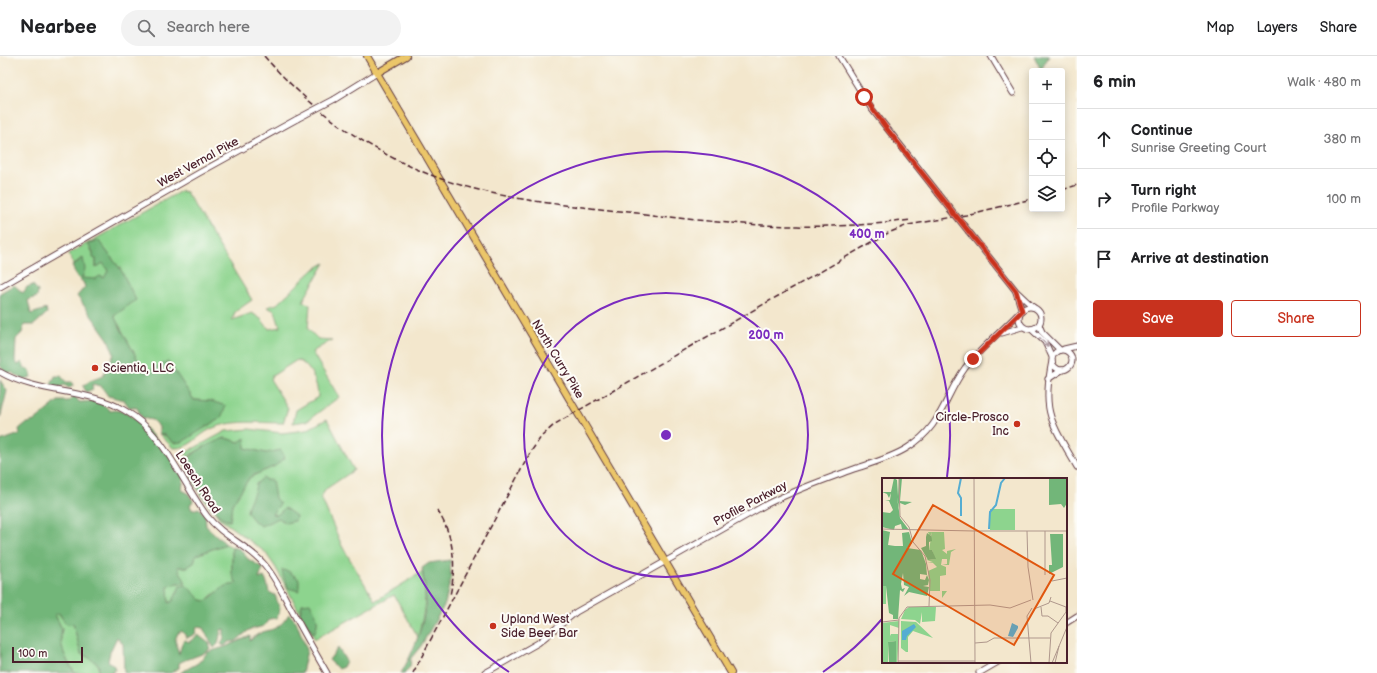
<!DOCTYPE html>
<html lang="en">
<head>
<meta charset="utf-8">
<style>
  body { margin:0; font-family:"Balsamiq Sans",sans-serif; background:#f2f2f2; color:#202124 }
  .controls { position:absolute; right:12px; top:12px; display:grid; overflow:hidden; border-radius:4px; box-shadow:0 2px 10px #0003 }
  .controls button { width:36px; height:36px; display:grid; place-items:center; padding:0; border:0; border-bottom:1px solid #e0e0e0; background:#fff; color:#202124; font:20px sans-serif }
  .scale { position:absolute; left:12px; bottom:10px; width:71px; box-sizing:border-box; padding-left:4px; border:2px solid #4a1f2b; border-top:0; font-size:11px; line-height:14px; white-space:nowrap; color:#4a1f2b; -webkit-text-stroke:3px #fdfcf7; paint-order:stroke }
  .stop { position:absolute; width:12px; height:12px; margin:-9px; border:3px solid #c8321e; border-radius:50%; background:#fff }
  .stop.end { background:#c8321e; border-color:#fff; box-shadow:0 1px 4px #0008 }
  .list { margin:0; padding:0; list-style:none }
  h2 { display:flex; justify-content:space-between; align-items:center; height:52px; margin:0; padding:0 16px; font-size:17px }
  h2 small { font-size:13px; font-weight:400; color:#757577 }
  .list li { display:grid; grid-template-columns:26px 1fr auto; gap:12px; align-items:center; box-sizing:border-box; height:60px; padding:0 16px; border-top:1px solid #e0e0e0 }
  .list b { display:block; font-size:15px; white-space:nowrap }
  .list p { margin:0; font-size:13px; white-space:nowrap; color:#757577 }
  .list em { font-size:13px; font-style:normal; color:#757577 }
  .actions { display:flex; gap:8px; padding:12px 16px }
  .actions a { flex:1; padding:9px 0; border:1px solid #c8321e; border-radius:4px; text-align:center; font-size:14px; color:#c8321e }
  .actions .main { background:#c8321e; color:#fff }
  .icon { flex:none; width:22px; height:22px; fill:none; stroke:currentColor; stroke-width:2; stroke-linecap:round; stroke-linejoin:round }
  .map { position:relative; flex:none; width:1077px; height:617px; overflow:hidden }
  header { display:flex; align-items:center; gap:24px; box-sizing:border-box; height:56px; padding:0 20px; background:#fff; border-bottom:1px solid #e0e0e0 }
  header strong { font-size:19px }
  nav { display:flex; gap:22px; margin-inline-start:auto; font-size:14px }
  .search { width:280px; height:36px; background:#f2f2f2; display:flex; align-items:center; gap:10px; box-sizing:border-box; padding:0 14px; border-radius:22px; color:#757577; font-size:15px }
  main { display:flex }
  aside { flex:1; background:#fff }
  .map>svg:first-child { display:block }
</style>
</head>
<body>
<header>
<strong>Nearbee</strong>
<div class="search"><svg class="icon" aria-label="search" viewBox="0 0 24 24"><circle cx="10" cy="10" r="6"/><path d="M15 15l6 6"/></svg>Search here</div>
<nav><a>Map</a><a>Layers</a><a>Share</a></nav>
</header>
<main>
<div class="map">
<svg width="1077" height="617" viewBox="0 0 1077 617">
  <rect width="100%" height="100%" fill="#fdfcf7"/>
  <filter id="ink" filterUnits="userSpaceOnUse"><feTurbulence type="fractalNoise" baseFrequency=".025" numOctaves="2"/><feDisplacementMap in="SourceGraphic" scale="8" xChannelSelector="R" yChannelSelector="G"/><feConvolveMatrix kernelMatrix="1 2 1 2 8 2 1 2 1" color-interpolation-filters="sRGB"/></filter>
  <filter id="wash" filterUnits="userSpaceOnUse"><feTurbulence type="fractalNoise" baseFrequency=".012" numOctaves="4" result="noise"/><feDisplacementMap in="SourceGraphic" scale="16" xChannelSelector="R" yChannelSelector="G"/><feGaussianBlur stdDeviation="0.9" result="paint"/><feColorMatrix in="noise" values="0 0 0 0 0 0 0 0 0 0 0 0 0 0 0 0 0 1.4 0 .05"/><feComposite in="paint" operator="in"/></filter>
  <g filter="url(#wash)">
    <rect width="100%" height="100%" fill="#f3e7cd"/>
    <g fill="#8dd48e" stroke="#6c7a5c">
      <path d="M181 135 186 136 252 244 235 256 232 264 252 257 261 263 269 273 280 271 275 255 267 251 277 248 313 214 325 207 303 245 310 249 308 273 318 283 332 284 312 296 339 341 307 365 293 367 296 354 318 341C318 328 311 309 297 304L272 320 270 323 288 352 283 367C259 367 233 363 211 373 196 380 191 393 173 392L159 378 164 379 174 387 221 362 211 345 194 344 168 306 145 317 114 260 121 214 98 184 88 188 96 203V212L103 206 108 215 104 223 88 224 81 222 82 202 74 208 68 198Z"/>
      <path d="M327 363 354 414 326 433 321 441 342 490 375 545 422 516C428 541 424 557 418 581L394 539 315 583 304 565 310 573 302 548 300 557 276 512 265 496 220 463 215 456 225 464 230 465 232 448 250 421 275 410 266 397 245 392 239 386 225 382 204 391 190 399 184 407 187 396 226 375 249 373 282 377 306 374Z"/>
      <path d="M226 488 232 491V518L237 528 212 539 206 545 201 544 186 529 173 545 169 547 167 531 177 527H186L177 511H187L196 499Z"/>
      <path d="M59 557 61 561 73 566 81 598 88 601 99 609V617H75C66 604 58 589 62 573L55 559Z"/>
    </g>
    <g fill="#72b679" stroke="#5e6a52">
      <path d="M1034 0H1049L1041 14Z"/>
      <path d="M98 184 121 214 136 244 114 260 145 317 168 305 194 344 211 345 226 350 221 362 182 386 174 387 165 379 159 378V371L152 364 142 362 137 352 129 351 124 344 108 340 101 330 92 328 93 333 86 336 83 330 90 325 103 320 114 298 108 283 77 240 85 231 83 226 77 221 72 210 83 202 85 213 82 222 95 223 100 220 104 222 108 215 103 207 96 212V203L93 202V196L88 188Z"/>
      <path d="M14 229 23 237 27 231 33 229 38 235 37 241 28 244 31 258 46 253 47 257 34 269H24L22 277 16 283 15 305 18 309 22 306 24 311 31 316V321C22 325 18 321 11 316L7 318 0 310V237Z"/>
      <path d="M55 320H61L66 326H72L73 330 69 332 64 329 57 333 51 329Z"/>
      <path d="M0 324 7 335 0 363Z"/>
      <path d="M75 340 79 346C97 346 96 340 110 355 134 347 171 403 184 420L182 434 188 437 193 445 190 449 192 454 199 452 205 459 206 470 226 488 196 499 194 507 187 511H178L186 527H177L168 531 169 547 173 545 180 530 186 529 201 544 206 545 225 530 237 528 232 518V491L240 493 248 503 263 512 259 523 264 521 267 527 269 536 275 539 280 553 277 562 269 563 264 570 249 574 236 585 229 586 224 590 221 588 224 582V573L221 574 218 588 214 592 203 572 197 571 195 578 187 582 182 575 178 577 175 584 179 598 182 587 185 584 189 586 198 579 210 588 209 594C199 601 189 601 179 607V612L171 617H124L123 588 117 581 110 596 108 605 114 610 115 614 111 615 114 617H99V609L88 601 81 598 73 567 71 569 65 567 59 557 55 559 62 573C58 589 66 604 75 617H0V385L20 378 19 373 25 368 34 365 58 345H69Z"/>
      <path d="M225 382 239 386 245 382V392L266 397 281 394 285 402 275 410 250 421 232 448 230 465C209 459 193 425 184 407 195 394 209 388 225 382Z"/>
      <path d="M264 421 265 424H272L275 442 280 448 272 458 277 459 285 452 296 460 295 465 285 467 279 462 261 470 254 465 247 456C248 444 255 439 256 428Z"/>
      <path d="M450 504 451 521 445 548 421 590 411 602 410 611 404 617H401C412 599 422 574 425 553 427 539 424 525 422 512L429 507Z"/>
      <path d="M282 514 288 515 299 523V535L288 532C287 525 282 521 282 514Z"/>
      <path d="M310 547C317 560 320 564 314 578L300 557 302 548Z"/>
      <path d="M289 558 296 565 307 594 302 617H180L198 607 208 596 225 591 250 580V585C265 568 274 582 289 558Z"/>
      <path d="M338 592 346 605 343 611 338 613 329 604Z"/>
    </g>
  </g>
  <g filter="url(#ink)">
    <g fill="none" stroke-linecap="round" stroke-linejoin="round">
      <defs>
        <g id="minor">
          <path d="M839 0 871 52 938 137"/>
          <path d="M991 0 1013 37"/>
          <path d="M335 43 377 17"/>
          <path d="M969 176 1016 235 1033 251"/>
          <path d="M0 231 199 117 297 63"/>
          <path d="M1016 236 1022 255"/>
          <circle cx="1030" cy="262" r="11"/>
          <path d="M1039 269 1042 276 1060 294"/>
          <path d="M1031 273 1045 286 1052 301"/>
          <path d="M1002 277 1022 271"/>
          <path d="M1064 293 1077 290"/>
          <circle cx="1062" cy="304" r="10"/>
          <path d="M1052 305C1041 357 1052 367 1077 411"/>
          <path d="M0 316C40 339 87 332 124 354 165 377 180 424 207 460 222 480 247 489 263 507 274 519 282 536 290 551 302 573 314 595 327 617"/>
          <path d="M1048 323 1062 314"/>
          <path d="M1066 567 1077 560"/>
          <path d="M485 617 538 587 576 556 767 448C795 434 824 424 854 413 872 407 891 402 907 392 942 371 944 341 965 312 981 292 1002 275 1020 256"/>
          <path d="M979 617 998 606"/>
        </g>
        <g id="major">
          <path d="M367 0 731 617"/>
          <path d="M377 17 406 0"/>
        </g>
      </defs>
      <use href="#minor" stroke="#633d43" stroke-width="7"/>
      <use href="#major" stroke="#633d43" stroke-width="8"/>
      <use href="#minor" stroke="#fff" stroke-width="5"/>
      <use href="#major" stroke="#ebc669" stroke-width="6"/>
      <g stroke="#4a1f2b" stroke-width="1.5" stroke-dasharray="6 3" stroke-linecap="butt">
        <path d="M264 0C321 65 395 114 479 134 530 147 584 151 637 157 729 169 819 176 911 164"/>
        <path d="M1062 134 1077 129"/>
        <path d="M437 454C454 480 457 509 450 539"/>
        <path d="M413 617 530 397 541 381 555 368 888 177 908 169 966 159 1032 143"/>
      </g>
      <defs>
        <g id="minor-bridge">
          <path d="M297 63 335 43"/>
          <path d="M938 137 969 176"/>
        </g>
      </defs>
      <use href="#minor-bridge" stroke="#633d43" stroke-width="7" stroke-linecap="butt"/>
      <use href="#minor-bridge" stroke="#fff" stroke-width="5"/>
    </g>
    <defs><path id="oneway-shaft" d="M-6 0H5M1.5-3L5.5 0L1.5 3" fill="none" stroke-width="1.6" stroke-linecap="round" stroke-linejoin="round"/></defs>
    <use stroke="#ae9aa0" href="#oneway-shaft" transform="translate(1044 286) rotate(45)"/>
  </g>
  <g fill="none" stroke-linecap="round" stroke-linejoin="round" filter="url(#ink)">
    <path stroke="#c8321e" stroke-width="5" d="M864 41 887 73 1016 235 1022 255 973 303"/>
  </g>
  <g fill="none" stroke="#7b2cbf" stroke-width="2">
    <circle cx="666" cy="379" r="142"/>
    <path d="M882 563A284 284 0 0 1 823 616M509 616A284 284 0 1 1 947 421"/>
  </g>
  <g fill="#c8321e" stroke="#fdfcf7" stroke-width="1.5">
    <circle cx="95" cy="312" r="4"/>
    <circle cx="1017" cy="368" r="4"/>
    <circle cx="493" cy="570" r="4"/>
  </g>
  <g text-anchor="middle" stroke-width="4" stroke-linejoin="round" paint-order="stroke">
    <g font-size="12" fill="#4a1f2b" stroke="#fdfcf7">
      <text transform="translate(198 106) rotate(-29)" y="4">West Vernal Pike</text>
      <text transform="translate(558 303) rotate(59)" y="4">North Curry Pike</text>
      <text transform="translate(198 426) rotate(57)" y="4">Loesch Road</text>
      <text transform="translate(750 447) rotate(-28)" y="4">Profile Parkway</text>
    </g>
    <g font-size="12" fill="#4a1f2b" stroke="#fdfcf7" text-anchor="start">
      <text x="103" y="316">Scientia, LLC</text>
      <text x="1009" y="365" text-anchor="end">Circle-Prosco<tspan x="1009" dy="14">Inc</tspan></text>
      <text x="501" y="567">Upland West<tspan x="501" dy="14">Side Beer Bar</tspan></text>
    </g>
  </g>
  <g transform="translate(882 422)">
    <rect width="185" height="185" fill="#f3e7cd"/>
    <path d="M108 31H133V52H108ZM46 54H62L63 71 60 72 65 76V73L74 71 69 74 67 87H60L65 86V81H60L59 87 45 82 44 80 46 82 53 81 50 72H47L50 54 48 59ZM52 84 64 89V97L58 98V113H65L60 120V113H48L46 93 55 89 51 85H45ZM0 108H4V126H0ZM27 129H54L53 143 40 144V134L38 146 33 142 19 141 23 132ZM17 143V150L8 147V158L9 156H16V171L15 185H7L14 184V163L6 164V185H0V145ZM19 143 34 144 51 160 31 153 26 159V174H24L19 170Z" fill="#8dd48e"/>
    <path d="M12 0 15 2 16 18 17 0H20L18 23 30 24 23 27 18 25 17 30 15 19 18 40 27 52 20 51 19 46 13 48 12 52 0 49V34L8 35 11 32 7 23H3L8 22 9 15 7 20 5 16 0 14H9ZM167 0H185V25L182 30 179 26 167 27ZM0 52 8 54 6 67 13 68H21L20 55 27 54 30 65 25 70 39 72 44 86 45 97 38 96V101L43 102 45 97 47 102 46 107 41 108 47 109 45 118 27 114 22 118 27 109 22 107 21 95 19 106 20 111 23 110 21 114 18 112 16 141H11V137L7 135 4 108H0ZM49 54 50 63 47 64V72H50L54 81 46 82 39 70 44 68V59L45 55 49 58ZM168 56H181V89L167 96V87H170ZM14 163V184L7 185 6 164Z" fill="#72b679"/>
    <path d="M130 145 136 148V150L131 159 126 158ZM32 146 34 149 25 158 24 162H20V153Z" fill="#55add2"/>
    <path fill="none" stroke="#55add2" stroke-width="2" d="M79 38V20L76 15 79 0M107 51 108 34 114 27 119 5 123 0"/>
    <path fill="none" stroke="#af978c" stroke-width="1" d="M17 0 18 38 27 49 31 64 43 78 48 102 47 128M92 0 93 185M0 51 92 53M92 53H185M145 53 146 89 151 122M163 53V97M170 103 185 100M168 123 184 129M159 129 160 138H166L176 145M152 131 167 125 169 119M0 144 17 142M93 165 105 164 112 160H168M16 183H93M16 185 17 140 25 129 108 127 128 130 149 122M149 185 145 138 150 130M167 185 169 155 184 134V129M170 185 185 149M173 185 177 168"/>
    <path fill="#e0560e" fill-opacity="0.15" stroke="#e0560e" stroke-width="2" d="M51 27 172 97 132 167 11 96Z"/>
    <rect width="185" height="185" fill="none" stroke="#4a1f2b" stroke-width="2"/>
  </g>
  <circle cx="666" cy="379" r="6" fill="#7b2cbf" stroke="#fdfcf7" stroke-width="2"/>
  <g font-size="12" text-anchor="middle" font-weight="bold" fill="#7b2cbf" stroke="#fdfcf7" stroke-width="4" stroke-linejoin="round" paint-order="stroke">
    <text x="867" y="182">400 m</text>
    <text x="766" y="283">200 m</text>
  </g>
</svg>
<div class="controls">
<button>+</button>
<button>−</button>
<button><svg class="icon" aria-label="locate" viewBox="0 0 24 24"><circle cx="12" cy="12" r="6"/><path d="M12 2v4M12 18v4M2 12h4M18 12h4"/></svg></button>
<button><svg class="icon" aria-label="layers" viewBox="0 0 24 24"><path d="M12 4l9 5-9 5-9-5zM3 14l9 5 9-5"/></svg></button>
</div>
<div class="scale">100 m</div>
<div class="stop" style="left:864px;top:41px"></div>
<div class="stop end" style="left:973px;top:303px"></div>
</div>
<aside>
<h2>6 min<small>Walk · 480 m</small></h2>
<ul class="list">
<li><svg class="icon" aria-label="ahead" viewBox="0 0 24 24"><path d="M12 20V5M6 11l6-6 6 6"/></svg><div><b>Continue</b><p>Sunrise Greeting Court</p></div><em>380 m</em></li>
<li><svg class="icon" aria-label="right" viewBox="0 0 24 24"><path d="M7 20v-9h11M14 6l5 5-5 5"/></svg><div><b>Turn right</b><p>Profile Parkway</p></div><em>100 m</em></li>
<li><svg class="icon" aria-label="arrive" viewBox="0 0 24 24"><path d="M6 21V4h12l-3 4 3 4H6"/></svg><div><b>Arrive at destination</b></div></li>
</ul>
<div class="actions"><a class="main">Save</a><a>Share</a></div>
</aside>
</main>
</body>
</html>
